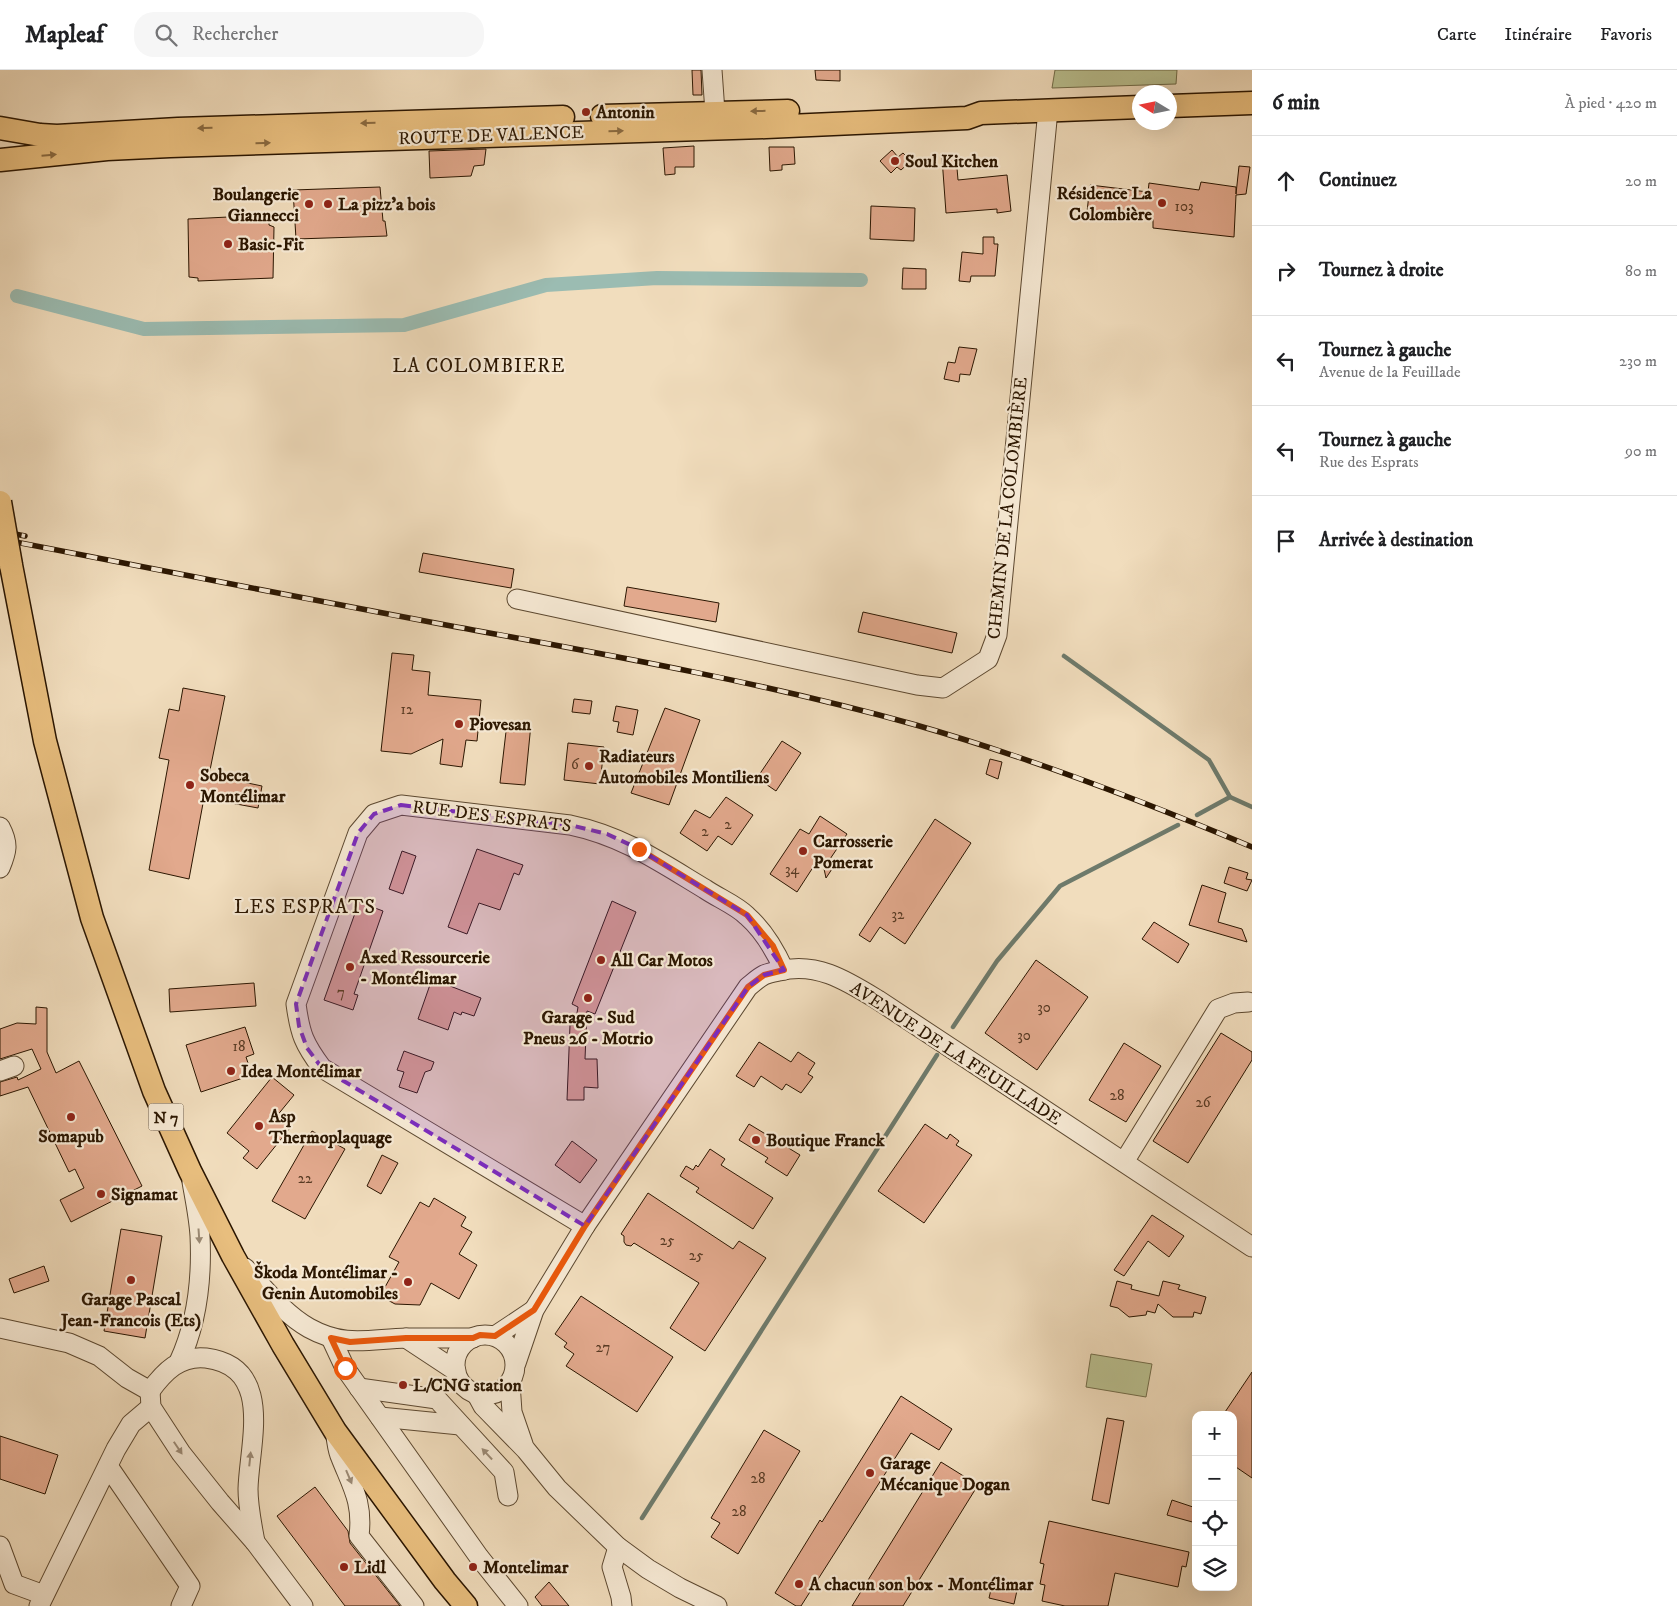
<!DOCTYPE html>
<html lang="fr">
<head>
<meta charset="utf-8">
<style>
  body { margin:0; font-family:"IM FELL DW Pica",serif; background:#f6f6f6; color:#202124 }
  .controls { position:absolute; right:15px; bottom:15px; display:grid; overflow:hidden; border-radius:10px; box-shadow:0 5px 20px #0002 }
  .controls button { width:45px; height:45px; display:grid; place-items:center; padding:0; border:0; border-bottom:1px solid #e0e0e0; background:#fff; color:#202124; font:25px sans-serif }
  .compass { position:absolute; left:1132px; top:15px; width:45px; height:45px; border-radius:50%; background:#fff; box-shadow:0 5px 20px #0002; rotate:280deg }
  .stop { position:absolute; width:15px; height:15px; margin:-11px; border:4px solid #ea580c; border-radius:50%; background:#fff }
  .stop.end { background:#ea580c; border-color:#fff; box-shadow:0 1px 5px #0008 }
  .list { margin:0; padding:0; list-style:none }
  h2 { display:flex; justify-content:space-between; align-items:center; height:65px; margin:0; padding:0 20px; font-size:21px }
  h2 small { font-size:16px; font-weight:400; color:#757577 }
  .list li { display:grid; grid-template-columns:32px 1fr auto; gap:15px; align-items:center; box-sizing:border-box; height:90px; padding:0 20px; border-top:1px solid #e0e0e0 }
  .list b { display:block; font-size:19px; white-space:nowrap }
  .list p { margin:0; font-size:16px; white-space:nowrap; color:#757577 }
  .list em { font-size:16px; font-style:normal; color:#757577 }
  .icon { flex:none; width:28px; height:28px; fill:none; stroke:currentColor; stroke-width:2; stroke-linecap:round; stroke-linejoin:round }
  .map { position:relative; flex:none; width:1252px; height:1536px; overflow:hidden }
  header { display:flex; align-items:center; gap:30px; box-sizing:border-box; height:70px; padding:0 25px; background:#fff; border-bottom:1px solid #e0e0e0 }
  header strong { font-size:24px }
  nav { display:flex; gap:28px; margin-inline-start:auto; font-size:18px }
  .search { width:350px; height:45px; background:#f6f6f6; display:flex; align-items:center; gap:12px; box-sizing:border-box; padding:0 18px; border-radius:20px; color:#757577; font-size:19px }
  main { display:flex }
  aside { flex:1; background:#fff }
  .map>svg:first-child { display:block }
</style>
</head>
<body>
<header>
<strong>Mapleaf</strong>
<div class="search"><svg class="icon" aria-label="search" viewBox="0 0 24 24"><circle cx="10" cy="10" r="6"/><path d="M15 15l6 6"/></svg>Rechercher</div>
<nav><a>Carte</a><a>Itinéraire</a><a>Favoris</a></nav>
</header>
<main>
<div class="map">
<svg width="1252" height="1536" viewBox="0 0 1252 1536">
  <rect width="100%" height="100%" fill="#f1ddbd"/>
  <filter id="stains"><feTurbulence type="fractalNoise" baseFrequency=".004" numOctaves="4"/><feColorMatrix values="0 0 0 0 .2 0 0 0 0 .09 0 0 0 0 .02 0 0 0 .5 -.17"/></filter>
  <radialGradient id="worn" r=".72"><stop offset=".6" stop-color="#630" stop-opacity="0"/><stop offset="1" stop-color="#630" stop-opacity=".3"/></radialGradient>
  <g fill="#bac191" stroke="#726c49">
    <path d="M1055 0H1177L1176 14 1052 18Z"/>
    <path d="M1091 1284 1152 1294 1146 1327 1086 1317Z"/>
  </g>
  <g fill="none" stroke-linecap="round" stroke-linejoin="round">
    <g stroke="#6e7a6b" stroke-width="4.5">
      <path d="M1064 586 1209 690 1230 727 1252 737"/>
      <path d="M1197 745 1230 727"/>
      <path d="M953 957 997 891 1060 816 1178 755"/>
      <path d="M642 1448 937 985"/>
    </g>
    <path stroke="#9bbcb2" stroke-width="14" d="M17 226 144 259 404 255 546 215 657 208 861 210"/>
  </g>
  <g fill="#e2a98d" stroke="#2b1601">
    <path d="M692 0H701L702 25H693Z"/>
    <path d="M815 0H840V11L816 10Z"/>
    <path d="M694 76V97H675V104L665 105 663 78Z"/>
    <path d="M769 77H794L795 94 782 95V100L770 101Z"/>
    <path d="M486 79 484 95 474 96 471 106 430 108 429 81Z"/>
    <path d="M892 80 898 87 903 83 911 91 901 100 897 97 891 103 880 91Z"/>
    <path d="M956 86 958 110 1007 105 1011 141 997 143V139L946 143 942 88Z"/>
    <path d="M1239 96 1250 97 1246 124 1236 125 1234 167 1153 158V149L1087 142 1090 115 1148 122 1149 113 1199 120 1201 112 1236 117V124Z"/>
    <path d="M380 117 383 151H385L387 166 296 169 293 120Z"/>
    <path d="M871 136 915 138 914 171 870 169Z"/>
    <path d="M269 145V155L274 157 273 208 198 211V208L189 207 188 149Z"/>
    <path d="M983 167H994V174H998L995 206H971L970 212 959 211 962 182 983 184Z"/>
    <path d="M903 198 926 199V219H902Z"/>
    <path d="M959 277 977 279 970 305 960 304 959 312 944 309 948 292 955 293Z"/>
    <path d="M423 483 514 499 511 518 419 502Z"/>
    <path d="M627 517 719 533 716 552 624 536Z"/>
    <path d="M863 542 957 563 952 583 858 562Z"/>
    <path d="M392 583 414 585 412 600 430 602 428 625 481 630 477 671 466 670 462 697 440 694 443 669 411 684 381 681Z"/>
    <path d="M183 618 225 626 209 705 262 716 258 738 204 728 189 809 149 800 169 690 159 688 169 639 179 641Z"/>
    <path d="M574 629 592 631 590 644 572 642Z"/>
    <path d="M616 636 638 640 633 665 617 662 619 652 613 651Z"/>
    <path d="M665 638 700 650 669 735 631 723Z"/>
    <path d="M507 653 531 654 525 715 500 713Z"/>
    <path d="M782 671 801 683 776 721 757 708Z"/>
    <path d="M568 673 604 677 600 714 564 710Z"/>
    <path d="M990 689 1002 692 998 709 986 704Z"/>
    <path d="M726 727 753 745 732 775 718 766 707 781 680 763 695 740 710 748Z"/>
    <path d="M820 746 847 764 830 789 836 793 826 808 821 785 797 822 770 804 800 759 809 764Z"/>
    <path d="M935 749 971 773 905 874 880 857 870 872 859 865Z"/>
    <path d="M477 779 523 795 519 805 514 803 500 840 479 833 467 864 448 857Z"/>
    <path d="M402 781 416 786 403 824 389 819Z"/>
    <path d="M1229 797 1248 803 1246 809 1252 810 1247 821 1224 813Z"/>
    <path d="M1202 815 1226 823 1218 852 1242 859 1247 872 1189 855Z"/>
    <path d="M612 831 636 842 595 944 587 941 585 989H597L598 1018 584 1017V1030H567L570 955H575L578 937 572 934Z"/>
    <path d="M359 832 383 841 354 924 358 925 353 940 324 930Z"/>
    <path d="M1154 852 1189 874 1178 893 1142 869Z"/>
    <path d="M1036 890 1088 927 1037 1000 985 963Z"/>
    <path d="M432 909 481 928 474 946 462 942 461 945 454 942 448 960 418 949Z"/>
    <path d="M254 913 256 936 170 942 169 919Z"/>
    <path d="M36 937 47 938V982L56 1003 79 991 142 1116 71 1152 60 1130 84 1118 75 1099 69 1102 28 1017 0 1026V1012L17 1007 18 1010 41 999 32 979 0 989V959L17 953 36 954Z"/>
    <path d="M245 957 254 984 246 987 252 1005 201 1022 186 975Z"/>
    <path d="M1221 963 1252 982V990L1188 1093 1153 1071Z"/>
    <path d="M759 972 791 992 798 982 815 993 808 1004 813 1007 801 1023 786 1014 782 1020 761 1006 754 1017 736 1006Z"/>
    <path d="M1124 973 1161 996 1126 1052 1089 1030Z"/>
    <path d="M404 981 434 992 431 1000 425 1002 417 1023 399 1017 404 1002 397 1000Z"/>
    <path d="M272 1007 294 1025 276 1047 290 1058 257 1099 243 1088 249 1081 227 1063Z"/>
    <path d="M749 1054 800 1085 787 1106 765 1092 768 1088 739 1070Z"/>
    <path d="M925 1054 947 1069 950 1064 959 1071 956 1075 972 1085 924 1153 878 1121Z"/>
    <path d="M312 1061 345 1079 305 1149 272 1131Z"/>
    <path d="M572 1071 597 1090 580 1113 555 1095Z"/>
    <path d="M710 1079 725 1089 721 1095 773 1128 753 1159 696 1122 699 1118 680 1106 686 1096 693 1100 696 1095 698 1097Z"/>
    <path d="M382 1085 398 1093 381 1124 367 1116Z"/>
    <path d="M648 1123 733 1179 739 1171 766 1188 705 1281 670 1258 699 1213 634 1173 631 1176 626 1175 624 1172V1166L621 1164Z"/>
    <path d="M434 1128 466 1147 461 1156 472 1162 459 1184 477 1195 459 1229 431 1213 420 1235 395 1234 380 1226 399 1192 389 1187 420 1132 429 1137Z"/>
    <path d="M1152 1145 1184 1166 1169 1187 1148 1171 1124 1206 1114 1200Z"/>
    <path d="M121 1159 162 1166 145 1268 104 1261Z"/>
    <path d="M44 1196 49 1211 14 1223 9 1209Z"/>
    <path d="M1117 1211 1132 1215 1131 1219 1159 1226 1163 1211 1180 1215 1178 1219 1206 1227 1201 1244 1194 1242 1193 1247H1173L1158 1234 1155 1243 1147 1241 1146 1245 1129 1247 1118 1238 1110 1236Z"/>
    <path d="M581 1226 673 1287 637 1342 566 1296 574 1284 564 1277 567 1273 555 1264Z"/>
    <path d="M1252 1302V1408L1233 1395V1345H1223Z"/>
    <path d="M901 1326 952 1359 939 1380 911 1363 801 1536H796L775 1523 820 1450 822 1452Z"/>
    <path d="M1107 1348 1124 1351 1109 1434 1092 1430Z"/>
    <path d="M764 1360 800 1381 738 1484 711 1467 720 1453 711 1448Z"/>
    <path d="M0 1366 58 1385 45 1424 0 1409Z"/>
    <path d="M941 1392 978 1415 903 1536H852Z"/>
    <path d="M315 1417 348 1461 350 1473 400 1536H345L277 1446Z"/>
    <path d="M1172 1430 1196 1438V1453L1167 1445Z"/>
    <path d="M1049 1451 1189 1482 1186 1497 1182 1496 1178 1517 1115 1503 1108 1536H1065L1042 1531 1045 1515 1040 1514 1044 1494 1040 1493Z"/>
    <path d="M993 1511 1018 1516 1014 1534 989 1528Z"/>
    <path d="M549 1512 569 1536H542L535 1527Z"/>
  </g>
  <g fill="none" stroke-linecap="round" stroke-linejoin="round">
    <defs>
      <g id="minor">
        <path d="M712 0 715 42"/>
        <path d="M517 529 917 615 943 618 988 589 997 565 1048 40"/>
        <path d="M0 757C9 774 7 781 0 798"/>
        <path d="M0 1001 14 996"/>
        <path d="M1124 1092 1218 939 1234 933 1248 932"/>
        <path d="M585 1156 322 998C304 974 300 964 296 934L358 763 374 744 401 735 570 755C623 766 660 792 705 819 718 828 736 835 747 846 764 861 775 880 784 900"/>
        <path d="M245 1198C264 1218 284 1244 309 1258 345 1278 369 1269 407 1268 429 1268 451 1268 473 1268"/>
        <path d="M0 1258 69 1273 99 1286 127 1308 150 1321"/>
        <circle cx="485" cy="1295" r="30"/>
        <path d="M495 1266 534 1240"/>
        <path d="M331 1268 345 1298 479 1487 518 1536"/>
        <path d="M406 1268 456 1301"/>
        <path d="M179 1292C197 1253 202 1208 200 1166 199 1148 195 1129 192 1112"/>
        <path d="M516 1293 534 1240 585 1156 748 917C753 913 758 908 764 905 768 903 774 902 779 901 816 891 847 911 878 930L1252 1177"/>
        <path d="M510 1313 512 1342 523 1374"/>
        <path d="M359 1318 437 1329 504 1402 508 1426"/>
        <path d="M150 1321C164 1302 180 1285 206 1288 275 1297 249 1374 248 1419 248 1437 252 1455 255 1472"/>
        <path d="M150 1321 151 1337 181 1383 220 1432 255 1472 303 1536"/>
        <path d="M477 1325 483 1336 526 1380 557 1418 618 1477 648 1499 680 1518 717 1536"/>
        <path d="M380 1347 460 1355"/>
        <path d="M335 1362C337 1370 337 1380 341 1388 353 1418 363 1433 359 1466L414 1536"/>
        <path d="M108 1396 190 1516 181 1536"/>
        <path d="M0 1476 14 1514 44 1525"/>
        <path d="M618 1477 612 1497 621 1527 622 1536"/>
        <path d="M39 1536 116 1379 131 1354 151 1337"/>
      </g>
      <g id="major">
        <path d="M1170 36 1252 33"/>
        <path d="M602 46 788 41"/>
        <path d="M0 58 40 65 57 66 178 59 563 47"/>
        <path d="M0 90 107 79 170 76 766 57 967 48 981 43 1140 37"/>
        <path d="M11 495 45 671 92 848 154 1021 190 1101 233 1186 283 1275 335 1361 445 1511 466 1536"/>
      </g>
    </defs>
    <use href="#minor" stroke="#5c4830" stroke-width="21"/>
    <use href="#major" stroke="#2b1601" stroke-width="25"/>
    <use href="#minor" stroke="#f6e9d4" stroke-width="19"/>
    <use href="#major" stroke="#e8be7e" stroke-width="22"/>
    <defs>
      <g id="rail">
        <path d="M0 461 25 466"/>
        <path d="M0 469C149 498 297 527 446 555 604 584 762 612 916 655 1031 688 1143 731 1252 777"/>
      </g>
    </defs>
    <use href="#rail" stroke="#2b1601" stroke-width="5.5"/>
    <use href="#rail" stroke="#f6e9d4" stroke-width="4" stroke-dasharray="11" stroke-linecap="butt"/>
    <defs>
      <path id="major-bridge" d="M0 432 11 495"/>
    </defs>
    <use href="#major-bridge" stroke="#2b1601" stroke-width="25" stroke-linecap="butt"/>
    <use href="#major-bridge" stroke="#e8be7e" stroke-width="22"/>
  </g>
  <defs><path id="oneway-solid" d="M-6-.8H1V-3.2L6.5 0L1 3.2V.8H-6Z" transform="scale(1.25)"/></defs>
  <g fill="#8a6a40">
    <use href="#oneway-solid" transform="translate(758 41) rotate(179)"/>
    <use href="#oneway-solid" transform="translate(368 53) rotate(178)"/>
    <use href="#oneway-solid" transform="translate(205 58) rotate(178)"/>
    <use href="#oneway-solid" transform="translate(616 61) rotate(-2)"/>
    <use href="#oneway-solid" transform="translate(263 73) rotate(-2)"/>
    <use href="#oneway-solid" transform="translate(49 85) rotate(-5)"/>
  </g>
  <g fill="#9b8a75">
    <use href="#oneway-solid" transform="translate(199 1166) rotate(86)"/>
    <use href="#oneway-solid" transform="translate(178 1378) rotate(56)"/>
    <use href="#oneway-solid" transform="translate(487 1384) rotate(-133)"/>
    <use href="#oneway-solid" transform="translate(250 1389) rotate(-84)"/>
    <use href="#oneway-solid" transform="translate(349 1407) rotate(67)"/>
  </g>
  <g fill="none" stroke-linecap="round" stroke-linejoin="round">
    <path stroke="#ea580c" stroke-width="6" d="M345 1298 331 1268 350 1272 406 1268H473L480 1265 495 1266 534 1240 585 1156 748 917 764 905 784 900 773 876 747 845 639 779"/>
  </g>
  <path fill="#7b2cbf" fill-opacity="0.2" stroke="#7b2cbf" stroke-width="4" stroke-dasharray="10 6" stroke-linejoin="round" d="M401 735 570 755 607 764 639 779 747 845 784 900 764 905 748 917 585 1156 322 998 307 978 299 956 296 934 358 763 374 744Z"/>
  <g fill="#8f2418" stroke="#f6e9d4" stroke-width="2">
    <circle cx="586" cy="42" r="5"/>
    <circle cx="895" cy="91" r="5"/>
    <circle cx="1162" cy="133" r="5"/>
    <circle cx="309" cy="134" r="5"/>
    <circle cx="328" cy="134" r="5"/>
    <circle cx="228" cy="174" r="5"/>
    <circle cx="459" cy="654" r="5"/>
    <circle cx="589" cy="696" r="5"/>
    <circle cx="190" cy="715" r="5"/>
    <circle cx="803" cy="781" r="5"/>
    <circle cx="601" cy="890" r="5"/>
    <circle cx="350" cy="897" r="5"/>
    <circle cx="588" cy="928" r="5"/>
    <circle cx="231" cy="1001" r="5"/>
    <circle cx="71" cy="1047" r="5"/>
    <circle cx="259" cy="1056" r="5"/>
    <circle cx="756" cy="1070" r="5"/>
    <circle cx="101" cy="1124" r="5"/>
    <circle cx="131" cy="1210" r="5"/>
    <circle cx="408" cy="1212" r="5"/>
    <circle cx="403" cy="1315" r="5"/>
    <circle cx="870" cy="1403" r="5"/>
    <circle cx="344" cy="1497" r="5"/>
    <circle cx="473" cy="1497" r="5"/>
    <circle cx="799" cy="1514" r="5"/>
  </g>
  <g text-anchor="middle" stroke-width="4.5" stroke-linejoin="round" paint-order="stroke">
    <g font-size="15" fill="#593b24">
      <text x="1184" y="141">103</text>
      <text x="407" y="644">12</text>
      <text x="575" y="699">6</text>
      <text x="728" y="759">2</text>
      <text x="705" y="766">2</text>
      <text x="792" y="804">34</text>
      <text x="898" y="849">32</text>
      <text x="341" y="927">7</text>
      <text x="1044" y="942">30</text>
      <text x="1024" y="970">30</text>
      <text x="239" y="981">18</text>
      <text x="1117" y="1030">28</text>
      <text x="1203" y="1037">26</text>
      <text x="305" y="1113">22</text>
      <text x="667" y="1175">25</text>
      <text x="696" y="1190">25</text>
      <text x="603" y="1282">27</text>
      <text x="758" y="1413">28</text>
      <text x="739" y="1446">28</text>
    </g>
    <rect fill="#f6e9d4" stroke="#685540" stroke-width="1" x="148.5" y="1033.5" width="35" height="27" rx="4"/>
    <g font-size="16" font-weight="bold" fill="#2b1601">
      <text x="166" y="1053">N 7</text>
    </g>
    <g font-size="18" font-weight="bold" fill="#2b1601" stroke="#f6e9d4" text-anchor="start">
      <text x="596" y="48">Antonin</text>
      <text x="905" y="97">Soul Kitchen</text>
      <text x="1152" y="129" text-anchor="end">Résidence La<tspan x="1152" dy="21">Colombière</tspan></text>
      <text x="299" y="130" text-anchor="end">Boulangerie<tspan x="299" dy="21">Giannecci</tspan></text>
      <text x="338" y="140">La pizz'a bois</text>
      <text x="238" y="180">Basic-Fit</text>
      <text x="469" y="660">Piovesan</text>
      <text x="599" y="692">Radiateurs<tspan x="599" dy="21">Automobiles Montiliens</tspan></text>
      <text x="200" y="711">Sobeca<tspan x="200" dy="21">Montélimar</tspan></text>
      <text x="813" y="777">Carrosserie<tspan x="813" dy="21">Pomerat</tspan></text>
      <text x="360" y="893">Axed Ressourcerie<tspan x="360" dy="21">- Montélimar</tspan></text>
      <text x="611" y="896">All Car Motos</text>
      <text x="588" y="953" text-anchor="middle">Garage - Sud<tspan x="588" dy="21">Pneus 26 - Motrio</tspan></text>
      <text x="241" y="1007">Idea Montélimar</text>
      <text x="269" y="1052">Asp<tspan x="269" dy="21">Thermoplaquage</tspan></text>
      <text x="71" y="1072" text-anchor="middle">Somapub</text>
      <text x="766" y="1076">Boutique Franck</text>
      <text x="111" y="1130">Signamat</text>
      <text x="398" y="1208" text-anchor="end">Škoda Montélimar -<tspan x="398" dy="21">Genin Automobiles</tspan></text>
      <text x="131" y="1235" text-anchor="middle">Garage Pascal<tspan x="131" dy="21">Jean-Francois (Ets)</tspan></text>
      <text x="413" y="1321">L/CNG station</text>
      <text x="880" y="1399">Garage<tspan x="880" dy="21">Mécanique Dogan</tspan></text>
      <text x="354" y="1503">Lidl</text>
      <text x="483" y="1503">Montelimar</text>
      <text x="809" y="1520">A chacun son box - Montélimar</text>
    </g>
    <g font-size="18" fill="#2b1601" stroke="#f6e9d4">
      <text transform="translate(491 65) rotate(-2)" y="6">ROUTE DE VALENCE</text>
      <text transform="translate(1007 438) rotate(-84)" y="6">CHEMIN DE LA COLOMBIÈRE</text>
      <text transform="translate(492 746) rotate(7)" y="6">RUE DES ESPRATS</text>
      <text transform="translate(956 983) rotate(33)" y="6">AVENUE DE LA FEUILLADE</text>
    </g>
    <g font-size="19" letter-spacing="1" fill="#2b1601" stroke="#f6e9d4">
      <text x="479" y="302">LA COLOMBIERE</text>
    </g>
    <g font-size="20" letter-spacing="1" fill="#2b1601" stroke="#f6e9d4">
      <text x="305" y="843">LES ESPRATS</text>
    </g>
  </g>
  <rect width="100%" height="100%" filter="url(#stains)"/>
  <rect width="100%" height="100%" fill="url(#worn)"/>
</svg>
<div class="controls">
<button>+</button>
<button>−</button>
<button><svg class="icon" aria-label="locate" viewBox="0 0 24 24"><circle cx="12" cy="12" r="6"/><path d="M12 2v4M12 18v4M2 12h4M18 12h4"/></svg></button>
<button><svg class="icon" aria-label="layers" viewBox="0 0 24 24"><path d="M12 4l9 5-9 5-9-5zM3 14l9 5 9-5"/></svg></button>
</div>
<svg class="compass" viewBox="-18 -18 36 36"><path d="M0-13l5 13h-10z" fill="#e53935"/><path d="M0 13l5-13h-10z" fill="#757577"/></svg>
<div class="stop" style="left:345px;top:1298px"></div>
<div class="stop end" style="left:639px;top:779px"></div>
</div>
<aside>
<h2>6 min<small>À pied · 420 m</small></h2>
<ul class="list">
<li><svg class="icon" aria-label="ahead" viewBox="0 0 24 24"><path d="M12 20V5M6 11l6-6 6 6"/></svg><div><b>Continuez</b></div><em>20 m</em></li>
<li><svg class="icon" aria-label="right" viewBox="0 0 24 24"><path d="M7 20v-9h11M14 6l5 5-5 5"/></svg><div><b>Tournez à droite</b></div><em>80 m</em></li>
<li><svg class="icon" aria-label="left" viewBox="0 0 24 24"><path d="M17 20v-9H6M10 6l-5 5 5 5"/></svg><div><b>Tournez à gauche</b><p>Avenue de la Feuillade</p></div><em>230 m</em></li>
<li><svg class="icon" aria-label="left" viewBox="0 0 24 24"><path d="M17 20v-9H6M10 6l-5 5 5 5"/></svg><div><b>Tournez à gauche</b><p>Rue des Esprats</p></div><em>90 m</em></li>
<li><svg class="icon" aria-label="arrive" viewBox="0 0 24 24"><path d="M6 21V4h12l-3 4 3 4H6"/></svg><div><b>Arrivée à destination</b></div></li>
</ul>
</aside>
</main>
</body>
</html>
